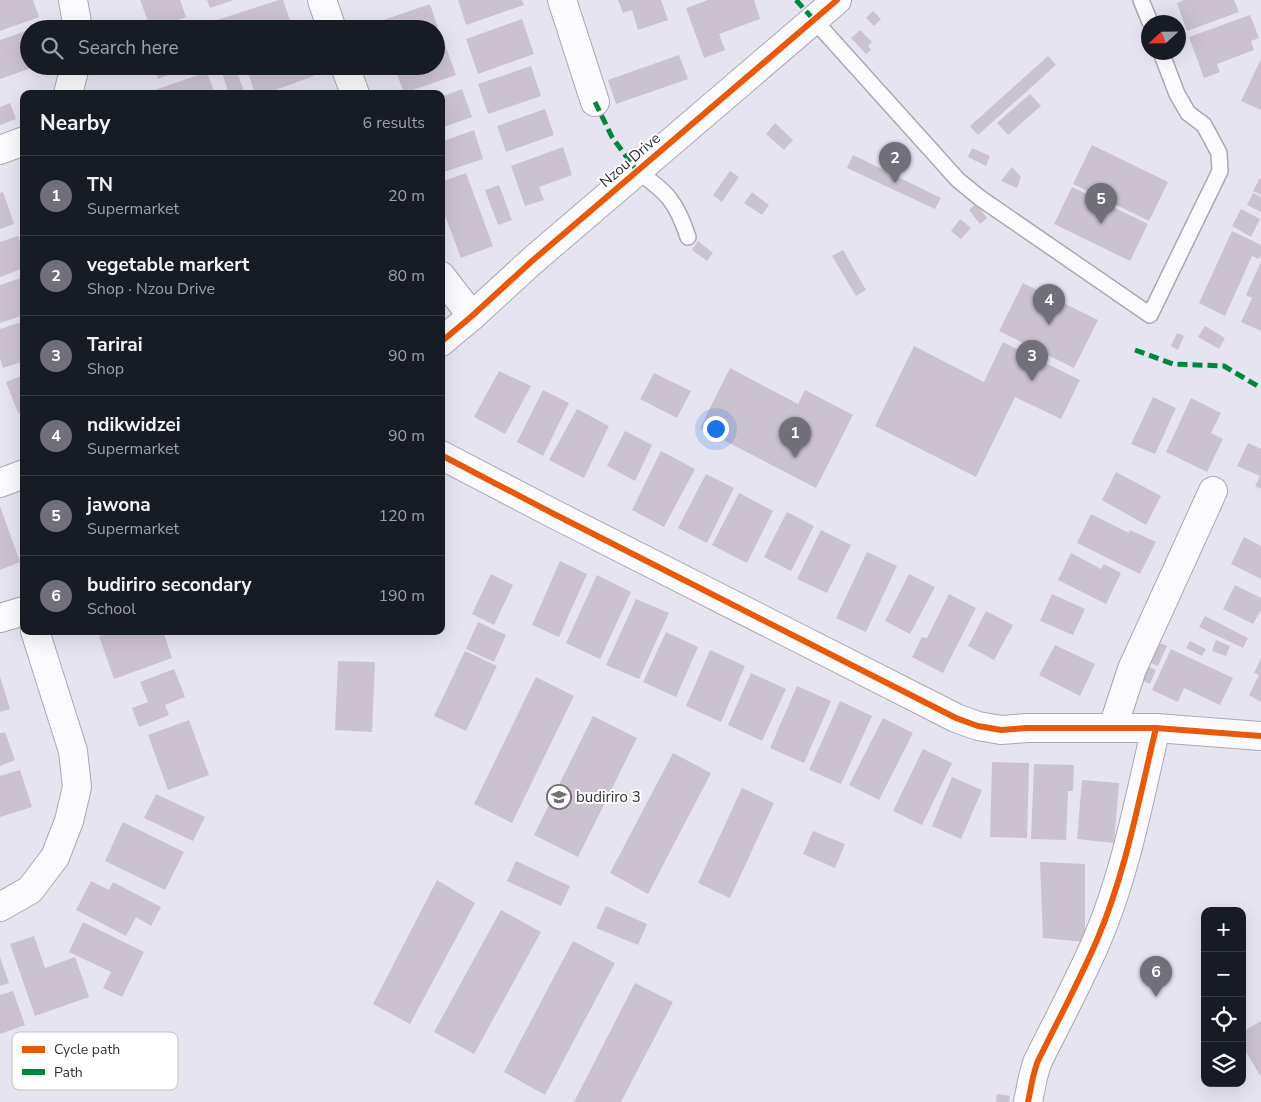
<!DOCTYPE html>
<html lang="en">
<head>
<meta charset="utf-8">
<style>
  body { margin:0; font-family:"Nunito Sans",sans-serif; background:#20242c; color:#f1f3f6 }
  .controls { position:absolute; right:15px; bottom:15px; display:grid; overflow:hidden; border-radius:10px; box-shadow:0 5px 20px #0002 }
  .controls button { width:45px; height:45px; display:grid; place-items:center; padding:0; border:0; border-bottom:1px solid #363941; background:#171b24; color:#f1f3f6; font:25px sans-serif }
  .compass { position:absolute; left:1141px; top:15px; width:45px; height:45px; border-radius:50%; background:#171b24; box-shadow:0 5px 20px #0002; rotate:248deg }
  .you { position:absolute; left:715px; top:428px; width:18px; height:18px; margin:-12px; border:4px solid #fff; border-radius:50%; background:#1a73e8; box-shadow:0 0 0 8px #1a73e833 }
  .badge { display:grid; place-items:center; width:32px; height:32px; border-radius:50%; background:#716f79; color:#fff; font-size:16px; font-weight:700 }
  .pin { position:absolute; translate:-50% -41px; filter:drop-shadow(0 1px 2px #0008) }
  .pin::after { content:''; position:absolute; top:26px; width:18px; height:15px; background:inherit; clip-path:polygon(0 0,100% 0,50% 100%) }
  .list { margin:0; padding:0; list-style:none }
  h2 { display:flex; justify-content:space-between; align-items:center; height:65px; margin:0; padding:0 20px; font-size:21px }
  h2 small { font-size:16px; font-weight:400; color:#9ea1a6 }
  .list li { display:grid; grid-template-columns:32px 1fr auto; gap:15px; align-items:center; box-sizing:border-box; height:80px; padding:0 20px; border-top:1px solid #363941 }
  .list b { display:block; font-size:19px; white-space:nowrap }
  .list p { margin:0; font-size:16px; white-space:nowrap; color:#9ea1a6 }
  .list em { font-size:16px; font-style:normal; color:#9ea1a6 }
  .icon { flex:none; width:28px; height:28px; fill:none; stroke:currentColor; stroke-width:2; stroke-linecap:round; stroke-linejoin:round }
  .map { position:relative; flex:none; width:1261px; height:1102px; overflow:hidden }
  .search { position:absolute; background:#171b24; box-shadow:0 5px 20px #0002; left:20px; top:20px; width:425px; height:55px; display:flex; align-items:center; gap:12px; box-sizing:border-box; padding:0 18px; border-radius:28px; color:#9ea1a6; font-size:19px }
  .panel { position:absolute; background:#171b24; box-shadow:0 5px 20px #0002; left:20px; top:90px; width:425px; height:545px; border-radius:10px }
  .map>svg:first-child { display:block }
</style>
</head>
<body>
<div class="map">
<svg width="1261" height="1102" viewBox="0 0 1261 1102">
  <rect width="100%" height="100%" fill="#e6e4f0"/>
  <g fill="#cbc2cf">
    <path d="M0 0H33L39 17 0 31Z"/>
    <path d="M140 0H180L186 17 155 29H151Z"/>
    <path d="M207 0H234L210 8Z"/>
    <path d="M279 0H283L293 29H219L217 20Z"/>
    <path d="M458 0H522L524 5 466 25Z"/>
    <path d="M618 0H661L668 20 638 30 632 10 623 13Z"/>
    <path d="M708 0H754L760 19 719 34 725 50 704 58 686 8Z"/>
    <path d="M1184 0H1234L1239 12 1187 31 1177 3Z"/>
    <path d="M430 4 438 28 380 29 378 22Z"/>
    <path d="M873 11 881 19 874 26 866 18Z"/>
    <path d="M1250 15 1259 38 1251 41 1254 50 1217 64 1220 72 1204 78 1189 37Z"/>
    <path d="M522 19 534 54 478 74 466 39Z"/>
    <path d="M29 30V66L34 67 0 79V40Z"/>
    <path d="M860 30 872 42 868 46 871 50 866 54 851 38Z"/>
    <path d="M445 45 456 75 404 93 394 66H436V49Z"/>
    <path d="M679 55 688 79 616 104 608 80Z"/>
    <path d="M1048 56 1056 65 978 135 970 126Z"/>
    <path d="M1261 59V110L1241 101Z"/>
    <path d="M153 66H191L158 79Z"/>
    <path d="M223 66H235L245 94H229L220 67Z"/>
    <path d="M246 66H310L314 76 264 94H255Z"/>
    <path d="M531 66 541 96 488 114 478 84Z"/>
    <path d="M207 72 215 94H152V91Z"/>
    <path d="M462 89 472 117 441 128V97Z"/>
    <path d="M1030 94 1041 106 1008 135 997 123Z"/>
    <path d="M10 103 16 119 0 125V107Z"/>
    <path d="M545 109 554 135 506 152 497 126Z"/>
    <path d="M775 123 793 140 784 150 766 134Z"/>
    <path d="M474 130 483 159 441 173V142Z"/>
    <path d="M1092 145 1168 182 1149 221 1073 184Z"/>
    <path d="M563 147 572 175 539 187 544 200 525 206 511 166Z"/>
    <path d="M972 148 990 156 986 166 968 157Z"/>
    <path d="M853 155 941 198 935 209 847 168Z"/>
    <path d="M1012 167 1021 177 1017 188 1001 181Z"/>
    <path d="M730 171 739 177 722 202 713 195Z"/>
    <path d="M466 173 493 246 461 258 443 210H441V182Z"/>
    <path d="M1260 178 1261 179V195L1253 191Z"/>
    <path d="M499 185 512 220 498 225 485 190Z"/>
    <path d="M1072 187 1148 224 1130 261 1054 224Z"/>
    <path d="M3 192 14 224 0 229V193Z"/>
    <path d="M752 192 769 205 762 215 744 203Z"/>
    <path d="M1253 193 1261 197V212L1247 205Z"/>
    <path d="M976 204 987 218 980 224 969 210Z"/>
    <path d="M1241 209 1260 219 1251 237 1232 226Z"/>
    <path d="M960 219 971 228 961 239 951 231Z"/>
    <path d="M1232 231 1261 245V255L1259 259 1252 256 1225 316 1199 303Z"/>
    <path d="M18 236 24 251V268L0 277V242Z"/>
    <path d="M698 241 713 253 707 261 692 250Z"/>
    <path d="M843 250 866 290 856 296 832 256Z"/>
    <path d="M1261 262V331L1241 322 1252 298 1246 295Z"/>
    <path d="M24 277V315L0 323V285Z"/>
    <path d="M1023 283 1098 320 1074 368 999 331Z"/>
    <path d="M24 321V361L3 368 0 359V329Z"/>
    <path d="M1205 326 1225 338 1219 349 1198 337Z"/>
    <path d="M1177 333 1184 336 1178 350 1171 346Z"/>
    <path d="M1003 342 1080 380 1061 419 1015 397 976 477 875 426 914 346 984 382Z"/>
    <path d="M730 368 798 404 805 390 853 415 816 488 700 428Z"/>
    <path d="M499 371 531 386 505 434 474 417Z"/>
    <path d="M654 373 691 391 677 418 640 399Z"/>
    <path d="M24 375V411L18 413 6 382Z"/>
    <path d="M543 390 569 403 543 456 517 442Z"/>
    <path d="M1153 397 1176 408 1155 454 1131 444Z"/>
    <path d="M1191 398 1221 413 1211 433 1223 439 1207 472 1166 452Z"/>
    <path d="M577 409 609 426 584 478 549 460Z"/>
    <path d="M625 431 652 445 635 481 607 466Z"/>
    <path d="M1248 443 1261 449V489L1255 486 1260 476 1237 466Z"/>
    <path d="M661 451 695 469 664 527 632 510Z"/>
    <path d="M1116 472 1161 496 1146 525 1102 500Z"/>
    <path d="M706 474 734 488 707 543 678 528Z"/>
    <path d="M739 493 773 511 747 563 712 545Z"/>
    <path d="M0 506 20 562 0 570Z"/>
    <path d="M787 512 814 526 791 571 764 557Z"/>
    <path d="M1091 514 1129 533 1130 530 1156 542 1140 574 1077 543Z"/>
    <path d="M821 530 851 545 827 593 797 579Z"/>
    <path d="M1244 537 1261 546V579L1231 564Z"/>
    <path d="M867 552 897 566 866 632 836 618Z"/>
    <path d="M1071 553 1101 569 1104 564 1121 573 1106 604 1058 580Z"/>
    <path d="M560 561 587 574 559 637 532 625Z"/>
    <path d="M491 574 513 585 494 625 472 614Z"/>
    <path d="M909 574 935 587 910 634 885 621Z"/>
    <path d="M597 575 631 592 600 659 566 643Z"/>
    <path d="M1235 585 1261 598V610L1253 624 1223 609Z"/>
    <path d="M949 594 976 608 943 673 912 657 922 637 927 638Z"/>
    <path d="M1052 594 1085 609 1073 635 1040 621Z"/>
    <path d="M636 599 669 613 639 679 606 665Z"/>
    <path d="M986 611 1013 625 994 660 968 646Z"/>
    <path d="M1205 616 1248 638 1243 648 1199 627Z"/>
    <path d="M478 622 506 635 494 662 466 649Z"/>
    <path d="M112 631H163L172 658 114 679 99 636Z"/>
    <path d="M666 632 698 647 676 697 643 682Z"/>
    <path d="M1216 640 1230 646 1226 656 1212 651Z"/>
    <path d="M1154 641 1167 646 1158 666 1146 661Z"/>
    <path d="M1190 641 1206 649 1202 656 1186 648Z"/>
    <path d="M1055 645 1095 664 1080 696 1039 675Z"/>
    <path d="M1171 649 1233 678 1220 705 1184 688 1178 702 1152 690Z"/>
    <path d="M710 650 745 666 721 722 686 706Z"/>
    <path d="M465 651 497 666 466 731 434 716Z"/>
    <path d="M1261 658V702L1249 695 1259 675 1254 673Z"/>
    <path d="M338 661 375 662 372 732 335 730Z"/>
    <path d="M1145 665 1156 670 1150 684 1138 679Z"/>
    <path d="M174 669 185 697 165 705 169 715 139 727 132 708 148 702 140 682Z"/>
    <path d="M751 673 786 689 762 741 728 725Z"/>
    <path d="M0 676 10 709 0 712Z"/>
    <path d="M536 677 574 696 512 823 474 804Z"/>
    <path d="M797 686 831 701 804 763 770 748Z"/>
    <path d="M840 701 872 716 841 784 809 770Z"/>
    <path d="M593 716 637 738 578 857 534 835Z"/>
    <path d="M883 718 913 733 879 800 849 785Z"/>
    <path d="M189 720 209 775 168 790 148 735Z"/>
    <path d="M5 732 15 760 0 766V733Z"/>
    <path d="M923 749 952 763 922 825 893 811Z"/>
    <path d="M673 753 711 773 648 894 610 873Z"/>
    <path d="M992 762 1029 763 1027 838 990 837Z"/>
    <path d="M1034 764 1074 765 1073 791H1068L1066 840 1031 839Z"/>
    <path d="M20 770 32 807 0 817V776Z"/>
    <path d="M952 777 982 790 961 839 932 826Z"/>
    <path d="M1082 780 1119 783 1114 843 1077 839Z"/>
    <path d="M742 788 774 803 730 898 698 883Z"/>
    <path d="M156 794 205 817 193 841 144 818Z"/>
    <path d="M123 822 184 852 165 890 105 861Z"/>
    <path d="M813 831 845 844 835 868 803 854Z"/>
    <path d="M516 861 570 886 561 906 507 881Z"/>
    <path d="M1040 862 1085 864V942L1043 938Z"/>
    <path d="M437 880 475 903 410 1024 373 1004Z"/>
    <path d="M91 881 109 890 113 882 161 907 151 926 136 917 126 936 76 910Z"/>
    <path d="M606 906 647 924 638 945 596 928Z"/>
    <path d="M501 910 541 932 474 1054 434 1032Z"/>
    <path d="M83 922 144 952 122 997 103 988 111 972 69 952Z"/>
    <path d="M34 936 45 968 75 957 89 997 35 1016 10 944Z"/>
    <path d="M573 941 615 963 545 1095 504 1072Z"/>
    <path d="M0 957 9 983 0 986Z"/>
    <path d="M635 983 673 1002 621 1102H574Z"/>
    <path d="M13 991 25 1025 0 1034V995Z"/>
    <path d="M1261 1021V1077L1242 1045V1032Z"/>
    <path d="M997 1094 1010 1096 1009 1102H996Z"/>
  </g>
  <g fill="none" stroke-linecap="round" stroke-linejoin="round">
    <defs>
      <g id="lane">
        <path d="M1141 0 1150 22"/>
        <path d="M814 20 958 180 980 198 1150 315 1220 171 1219 153 1204 125 1188 113 1177 94 1161 52"/>
        <path d="M637 171C667 192 676 201 688 237"/>
      </g>
      <g id="street">
        <path d="M73 0 78 29"/>
        <path d="M322 0 332 29"/>
        <path d="M562 0 595 102"/>
        <path d="M345 66 355 94"/>
        <path d="M68 94 75 66"/>
        <path d="M0 150 24 141"/>
        <path d="M441 276 472 316"/>
        <path d="M441 342 472 316 532 261 837 0"/>
        <path d="M441 455 554 514 956 718 978 726 1001 730 1027 728H1156L1261 736"/>
        <path d="M0 483 24 474"/>
        <path d="M0 618 24 611"/>
        <path d="M1113 727 1132 669 1213 491"/>
        <path d="M0 907 30 890 55 857 69 821 77 787 73 751 35 631"/>
        <path d="M1028 1102 1033 1077 1037 1063C1057 1022 1079 982 1097 940 1126 872 1139 799 1156 728"/>
      </g>
    </defs>
    <use href="#lane" stroke="#aaa8b1" stroke-width="18"/>
    <use href="#street" stroke="#aaa8b1" stroke-width="30"/>
    <use href="#lane" stroke="#fbfbfd" stroke-width="15"/>
    <use href="#street" stroke="#fbfbfd" stroke-width="28"/>
    <g stroke="#00873e" stroke-width="5" stroke-dasharray="10 5" stroke-linecap="butt">
      <path d="M796 0 814 20"/>
      <path d="M595 102 612 137 637 171"/>
      <path d="M1135 350 1173 364 1224 366 1261 388"/>
    </g>
    <defs>
      <g id="cycleway">
        <path d="M441 342 472 316 532 261 837 0"/>
        <path d="M441 455 554 514 956 718 978 726 1001 730 1027 728H1156L1261 736"/>
        <path d="M1028 1102 1033 1077 1037 1063C1057 1022 1079 982 1097 940 1126 872 1139 799 1156 728"/>
      </g>
    </defs>
    <use href="#cycleway" stroke="#fff" stroke-width="9"/>
    <use href="#cycleway" stroke="#e8590c" stroke-width="6"/>
  </g>
  <defs>
    <symbol id="school-ring" viewBox="-11 -11 22 22"><circle r="9.5" fill="#fff" stroke="#716f79" stroke-width="1.5"/><path d="M0-5L7-2L0 1L-7-2ZM-4 1L0 2.5L4 1V4Q0 6-4 4Z" fill="#716f79"/></symbol>
  </defs>
  <g fill-rule="evenodd">
    <use href="#school-ring" x="545" y="783" width="28" height="28"/>
  </g>
  <g text-anchor="middle" stroke-width="4" stroke-linejoin="round" paint-order="stroke">
    <g font-size="15" fill="#323039" stroke="#fff">
      <text transform="translate(630 160) rotate(-41)" y="5">Nzou Drive</text>
    </g>
    <g font-size="15" fill="#323039" stroke="#fff" text-anchor="start">
      <text x="576" y="802">budiriro 3</text>
    </g>
  </g>
  <rect x="12" y="1032" width="166" height="58" rx="8" fill="#fff" stroke="#c2c1c4" stroke-width="1"/>
  <rect x="22" y="1046" width="23" height="7" fill="#e8590c"/>
  <rect x="22" y="1069" width="23" height="6" fill="#00873e"/>
  <g font-size="14" fill="#323039">
    <text x="54" y="1054">Cycle path</text>
    <text x="54" y="1077">Path</text>
  </g>
</svg>
<div class="controls">
<button>+</button>
<button>−</button>
<button><svg class="icon" aria-label="locate" viewBox="0 0 24 24"><circle cx="12" cy="12" r="6"/><path d="M12 2v4M12 18v4M2 12h4M18 12h4"/></svg></button>
<button><svg class="icon" aria-label="layers" viewBox="0 0 24 24"><path d="M12 4l9 5-9 5-9-5zM3 14l9 5 9-5"/></svg></button>
</div>
<svg class="compass" viewBox="-18 -18 36 36"><path d="M0-13l5 13h-10z" fill="#e53935"/><path d="M0 13l5-13h-10z" fill="#9ea1a6"/></svg>
<div class="you"></div>
<div class="pin badge" style="left:795px;top:458px">1</div>
<div class="pin badge" style="left:895px;top:183px">2</div>
<div class="pin badge" style="left:1032px;top:381px">3</div>
<div class="pin badge" style="left:1049px;top:325px">4</div>
<div class="pin badge" style="left:1101px;top:224px">5</div>
<div class="pin badge" style="left:1156px;top:997px">6</div>
<div class="search"><svg class="icon" aria-label="search" viewBox="0 0 24 24"><circle cx="10" cy="10" r="6"/><path d="M15 15l6 6"/></svg>Search here</div>
<section class="panel">
<h2>Nearby<small>6 results</small></h2>
<ul class="list">
<li><span class="badge">1</span><div><b>TN</b><p>Supermarket</p></div><em>20 m</em></li>
<li><span class="badge">2</span><div><b>vegetable markert</b><p>Shop · Nzou Drive</p></div><em>80 m</em></li>
<li><span class="badge">3</span><div><b>Tarirai</b><p>Shop</p></div><em>90 m</em></li>
<li><span class="badge">4</span><div><b>ndikwidzei</b><p>Supermarket</p></div><em>90 m</em></li>
<li><span class="badge">5</span><div><b>jawona</b><p>Supermarket</p></div><em>120 m</em></li>
<li><span class="badge">6</span><div><b>budiriro secondary</b><p>School</p></div><em>190 m</em></li>
</ul>
</section>
</div>
</body>
</html>
